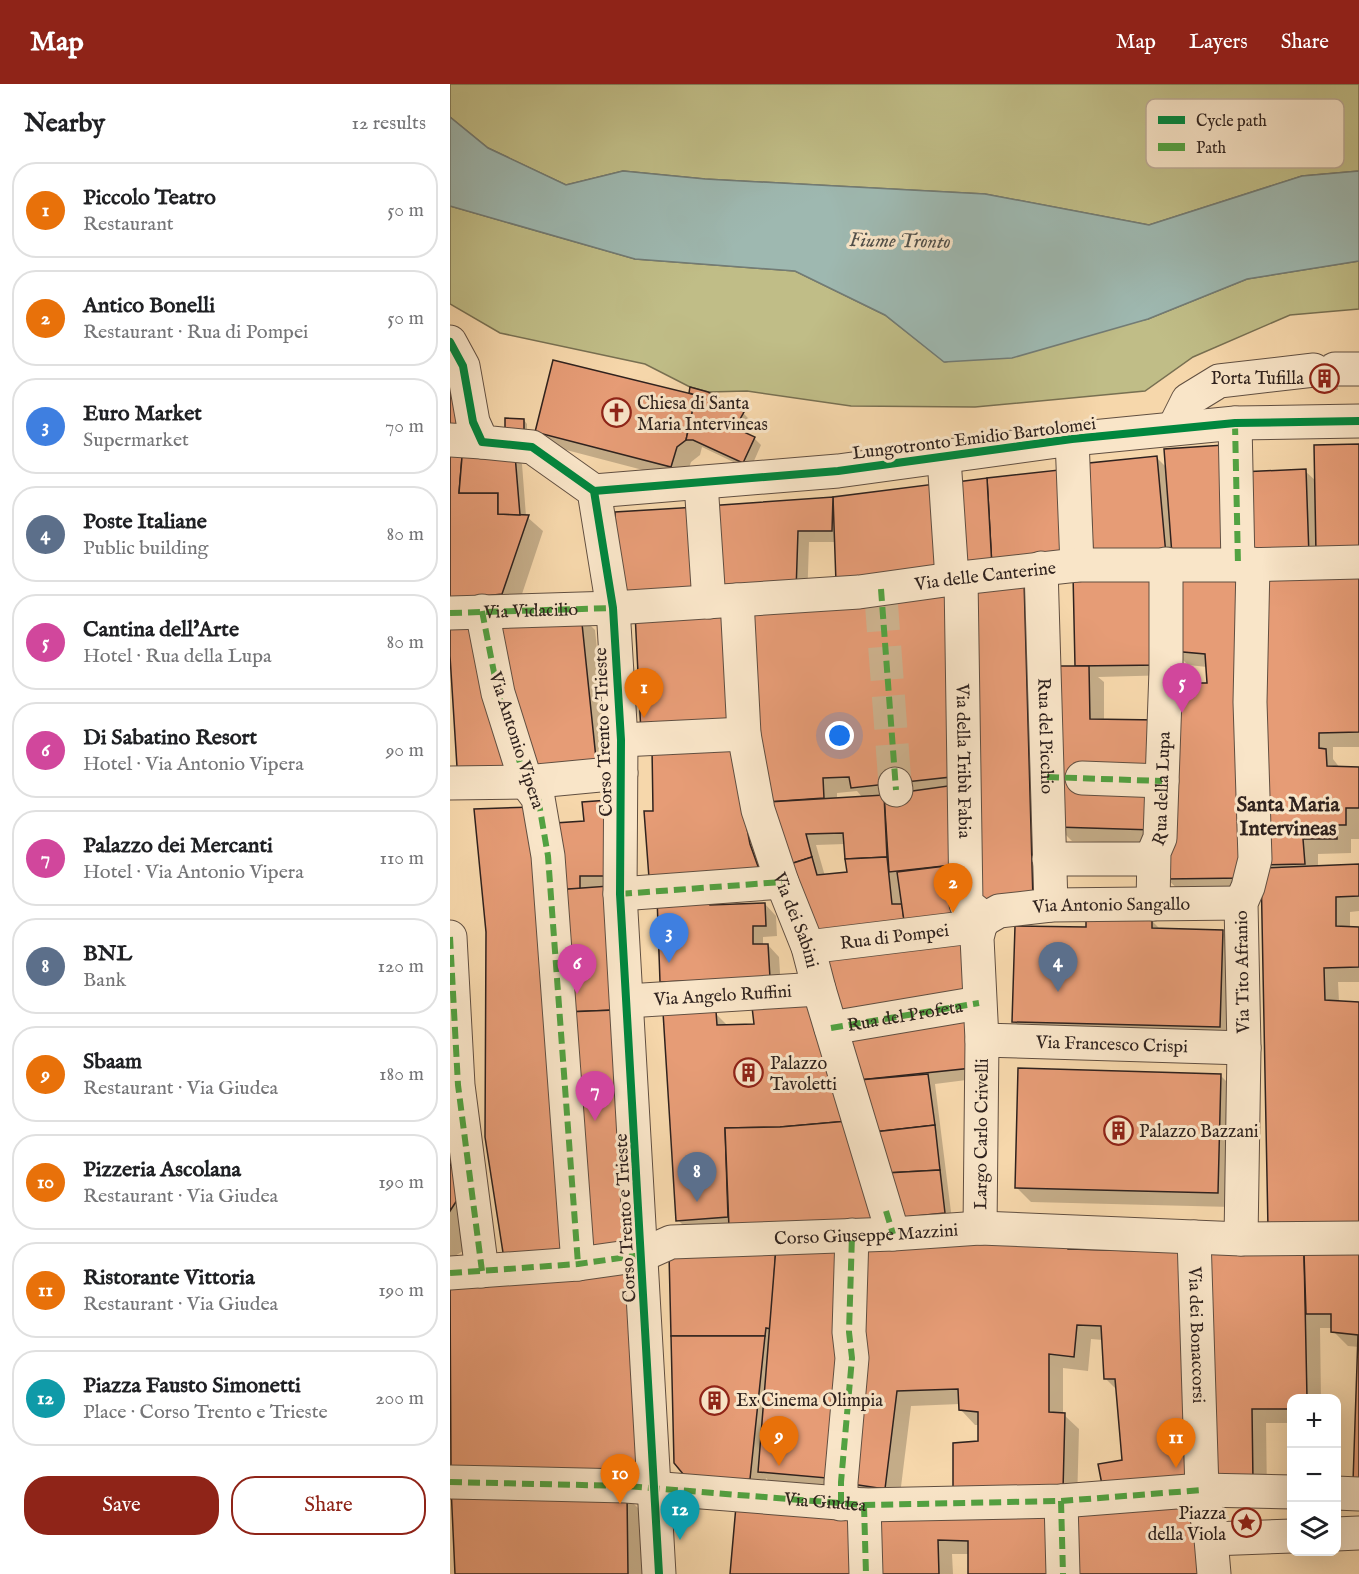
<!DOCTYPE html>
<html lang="en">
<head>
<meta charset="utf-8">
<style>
  body { margin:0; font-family:"IM FELL English",serif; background:#f2f2f2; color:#202124 }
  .controls { position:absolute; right:18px; bottom:18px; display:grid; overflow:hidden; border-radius:12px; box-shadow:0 6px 24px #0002 }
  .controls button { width:54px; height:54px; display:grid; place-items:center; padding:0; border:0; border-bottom:2px solid #e0e0e0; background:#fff; color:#202124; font:30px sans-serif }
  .you { position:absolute; left:390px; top:652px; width:21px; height:21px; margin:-15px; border:4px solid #fff; border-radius:50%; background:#1a73e8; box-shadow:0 0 0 9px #1a73e833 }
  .badge { display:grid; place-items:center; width:39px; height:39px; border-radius:50%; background:#8f2418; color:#fff; font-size:20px; font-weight:700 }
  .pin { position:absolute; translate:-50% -50px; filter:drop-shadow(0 2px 3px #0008) }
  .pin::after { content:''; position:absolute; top:32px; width:21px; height:18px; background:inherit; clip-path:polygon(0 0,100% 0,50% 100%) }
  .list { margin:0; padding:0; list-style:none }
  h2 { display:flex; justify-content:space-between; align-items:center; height:78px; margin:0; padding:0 24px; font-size:26px }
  h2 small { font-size:20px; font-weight:400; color:#757577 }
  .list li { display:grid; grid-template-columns:39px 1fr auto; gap:18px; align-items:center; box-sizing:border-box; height:96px; margin:0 12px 12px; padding:0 12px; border:2px solid #e0e0e0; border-radius:24px }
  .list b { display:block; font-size:22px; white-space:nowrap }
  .list p { margin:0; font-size:20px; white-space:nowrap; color:#757577 }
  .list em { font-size:20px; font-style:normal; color:#757577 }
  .actions { display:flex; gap:12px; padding:18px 24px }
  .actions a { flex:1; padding:14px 0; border:2px solid #8f2418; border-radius:24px; text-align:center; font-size:21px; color:#8f2418 }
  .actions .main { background:#8f2418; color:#fff }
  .icon { flex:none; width:33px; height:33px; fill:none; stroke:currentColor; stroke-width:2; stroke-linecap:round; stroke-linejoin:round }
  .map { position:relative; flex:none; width:909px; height:1490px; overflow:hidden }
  header { display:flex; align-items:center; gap:36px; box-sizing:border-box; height:84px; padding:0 30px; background:#8f2418; color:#fff }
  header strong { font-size:28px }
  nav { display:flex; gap:33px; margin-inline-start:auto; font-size:21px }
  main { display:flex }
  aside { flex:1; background:#fff }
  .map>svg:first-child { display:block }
</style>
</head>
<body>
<header>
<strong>Map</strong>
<nav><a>Map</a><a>Layers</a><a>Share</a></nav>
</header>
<main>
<aside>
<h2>Nearby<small>12 results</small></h2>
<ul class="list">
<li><span class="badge" style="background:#e8710a">1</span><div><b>Piccolo Teatro</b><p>Restaurant</p></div><em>50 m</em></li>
<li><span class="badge" style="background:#e8710a">2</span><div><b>Antico Bonelli</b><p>Restaurant · Rua di Pompei</p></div><em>50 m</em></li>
<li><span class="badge" style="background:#3f7fe0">3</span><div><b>Euro Market</b><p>Supermarket</p></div><em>70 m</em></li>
<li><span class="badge" style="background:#5c6f8a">4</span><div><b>Poste Italiane</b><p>Public building</p></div><em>80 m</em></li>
<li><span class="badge" style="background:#d1479c">5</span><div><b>Cantina dell'Arte</b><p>Hotel · Rua della Lupa</p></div><em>80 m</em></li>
<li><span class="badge" style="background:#d1479c">6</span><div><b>Di Sabatino Resort</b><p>Hotel · Via Antonio Vipera</p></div><em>90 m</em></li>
<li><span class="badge" style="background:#d1479c">7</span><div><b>Palazzo dei Mercanti</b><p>Hotel · Via Antonio Vipera</p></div><em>110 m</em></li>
<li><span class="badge" style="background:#5c6f8a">8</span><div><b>BNL</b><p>Bank</p></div><em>120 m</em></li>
<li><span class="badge" style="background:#e8710a">9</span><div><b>Sbaam</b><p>Restaurant · Via Giudea</p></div><em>180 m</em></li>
<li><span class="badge" style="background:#e8710a">10</span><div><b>Pizzeria Ascolana</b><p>Restaurant · Via Giudea</p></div><em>190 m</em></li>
<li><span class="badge" style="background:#e8710a">11</span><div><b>Ristorante Vittoria</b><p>Restaurant · Via Giudea</p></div><em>190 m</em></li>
<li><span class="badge" style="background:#0f9aa8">12</span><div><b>Piazza Fausto Simonetti</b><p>Place · Corso Trento e Trieste</p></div><em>200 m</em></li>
</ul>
<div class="actions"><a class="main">Save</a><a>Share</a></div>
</aside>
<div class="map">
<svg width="909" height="1490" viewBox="0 0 909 1490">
  <rect width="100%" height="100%" fill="#f6d7ab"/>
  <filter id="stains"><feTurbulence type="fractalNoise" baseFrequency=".00333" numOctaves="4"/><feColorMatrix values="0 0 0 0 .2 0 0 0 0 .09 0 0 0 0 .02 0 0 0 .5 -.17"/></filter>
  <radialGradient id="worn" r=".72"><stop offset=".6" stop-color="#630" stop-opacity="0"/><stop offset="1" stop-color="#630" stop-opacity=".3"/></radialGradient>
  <g fill="#c0bd87" stroke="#787052" stroke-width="1.5">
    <path d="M0 0H909V87L852 92 699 141 535 110 255 95 173 87 116 101 38 64 0 33Z"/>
    <path d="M0 122 185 175 345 187 435 231 495 278 698 235 797 195 909 177V225L840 231 743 273 695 307 525 323 401 322 297 307 258 308 240 303 195 280 50 249 0 220Z"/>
  </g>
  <path fill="#9eb8b0" stroke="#727c76" stroke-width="1.5" d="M0 33 38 64 116 101 173 87 255 95 535 110 699 141 852 92 909 87V177L797 195 698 235 562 274 494 278 435 231 345 187 185 175 0 122Z"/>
  <g fill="#0003" fill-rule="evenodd">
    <path d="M0 270 19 309 64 373 72 380 76 432 93 447 67 525 0 531Z"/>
    <path d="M865 274 887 277 888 306H869L866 303Z"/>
    <path d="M241 309 293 329 301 337 294 349 304 354 311 361 300 386 252 363 250 371 241 378 235 397 101 362 87 348 244 312Z"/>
    <path d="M74 336 77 340V355H60Z"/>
    <path d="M909 362V480L806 485 855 387 866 397Z"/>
    <path d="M706 373 717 384 791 482 656 483Z"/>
    <path d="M384 415 574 497 589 512 597 830 465 851 320 781 257 811 268 822 315 820 326 832 327 852 313 853V861H318L329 873 331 905 223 909 212 897 205 729 259 424ZM359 458H386L495 503 357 519ZM407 707 413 714 387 716V709ZM395 760 399 790 375 792 366 761Z"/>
    <path d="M909 487V663H883V675L890 684 909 685V755H901V769L868 770V784L909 782V827L900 828V844H909V898H888L889 918 909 919V1157L813 786 808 809H732L717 795V760L622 757 607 742 629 584 627 581ZM723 566 738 581 757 583 758 600 707 637 654 636V598L648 593 723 591Z"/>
    <path d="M130 531 145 546 161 698 0 549Z"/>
    <path d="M159 718 167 1184 176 1412 191 1427 192 1490H7L0 1346V1202L153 1186 98 739 136 738Z"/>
    <path d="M702 837 711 846 772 848 787 862 785 957 578 952 564 937 637 845Z"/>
    <path d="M369 872 532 994 485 1000 502 1136 455 1141Z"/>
    <path d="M265 929 278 942 443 1150 248 1156 228 1136Z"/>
    <path d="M770 991 785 1006 782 1123 581 1118 566 1103Z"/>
    <path d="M0 1047 15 1161 13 1167 5 1172 0 1178Z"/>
    <path d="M617 1159 624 1167 909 1170V1263L898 1262 883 1247V1244H870L871 1314H842V1339H816L817 1411 671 1422 673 1378 667 1306 655 1294 653 1256 641 1255 638 1287 613 1284V1330L629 1345 627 1420 530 1359V1341H525L511 1326 510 1320 461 1322 449 1419 324 1402 316 1394 314 1410 302 1412 220 1171Z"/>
    <path d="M602 1428 519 1470H502L503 1490H281Z"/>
  </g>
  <g fill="#e69c76" stroke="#2f221e" stroke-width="1.5">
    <path d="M0 276 8 296 6 352 0 351Z"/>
    <path d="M103 276 246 311 236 356 227 363 221 383 85 348Z"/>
    <path d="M240 303 258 308 294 328 285 344 305 353 293 379 243 356H236L246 311 239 309Z"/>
    <path d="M55 334 74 335V352H55Z"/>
    <path d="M909 360V469L866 470 864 361Z"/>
    <path d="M0 361H13L9 409H48V430L79 431 52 510 0 516Z"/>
    <path d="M13 361 65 371 70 431 48 430V409H9Z"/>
    <path d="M774 361 780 471H722L714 365Z"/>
    <path d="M707 372 716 471 643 472 639 379Z"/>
    <path d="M856 385 859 472 793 474 790 388Z"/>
    <path d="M609 386 613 475 542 483 537 394Z"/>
    <path d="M537 394 542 483 505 487 499 399Z"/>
    <path d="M493 399 499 488 386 499 383 413Z"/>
    <path d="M383 413 382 447H348L346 508 263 510 257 422Z"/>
    <path d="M247 423 252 513 169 517 165 428Z"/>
    <path d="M909 485V648L869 649V664L876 665 877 682 909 683V724H896V741H887V755H853L855 780 812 781 810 490Z"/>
    <path d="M711 488 712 581 625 582 623 490Z"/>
    <path d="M724 489 799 491 794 794 715 795 721 599H757L755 570 722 567Z"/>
    <path d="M515 494 574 496 583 816 520 818Z"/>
    <path d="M505 499 510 692 401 704 399 693 373 694 374 714 318 718 291 523Z"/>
    <path d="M278 524 284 644 191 649 185 529Z"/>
    <path d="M131 530 147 684H74L37 534Z"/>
    <path d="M32 536 70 685 7 683 0 572V539Z"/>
    <path d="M604 582H639L640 635 708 636 704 746 606 743Z"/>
    <path d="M280 657 300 760 310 788 199 794 194 727H203L202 664Z"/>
    <path d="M512 700V780L439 788 434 711Z"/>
    <path d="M434 711 437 773 395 775 393 749 356 750 362 773 334 782 318 718Z"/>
    <path d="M159 716 164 792H130V805L105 806V739L134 737 132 718Z"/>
    <path d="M84 723 123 1170 54 1175 35 1053 36 848 24 725Z"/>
    <path d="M362 773 367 791 397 788 395 775 437 773 442 820H452L455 844 364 855 334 782Z"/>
    <path d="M512 780 513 837 455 844 447 788Z"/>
    <path d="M909 780V812L886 813V842L909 843V883L874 884 875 916 909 918V1143L818 1144 811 784Z"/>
    <path d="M159 802 165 926 116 928 105 806Z"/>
    <path d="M260 811V821L315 819 316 842H303V860H318L320 894 210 898 207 813Z"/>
    <path d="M636 834 702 836V844L773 846 770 943 562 938 565 842 636 843Z"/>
    <path d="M514 850 517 916 385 934 367 871Z"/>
    <path d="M360 921 398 1037 330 1043 275 1044 278 1133 226 1137 213 928 266 927 267 941 304 940 302 923Z"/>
    <path d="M165 926 180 1160 131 1167 116 928Z"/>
    <path d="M520 927 522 984 409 996 392 946Z"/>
    <path d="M568 984 771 990 768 1109 565 1104Z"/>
    <path d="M478 990 485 1041 424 1048 409 996Z"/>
    <path d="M398 1037 429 1135 279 1144 275 1044 330 1043Z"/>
    <path d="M485 1041 490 1086 436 1089 424 1048Z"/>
    <path d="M0 1053 5 1072 1 1081 7 1088 11 1110 0 1127Z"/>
    <path d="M490 1086 495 1129 446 1134 436 1089Z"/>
    <path d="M417 1157 618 1158V1165L740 1168 745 1404 653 1406 648 1380 672 1376 665 1295H654L651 1242 627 1241 624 1273 599 1270V1328L615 1329 613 1406 503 1405V1359L528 1357V1328L509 1326 508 1305 447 1307 435 1405 395 1399Z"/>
    <path d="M326 1163 321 1245 316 1244 315 1252H221L219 1170Z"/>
    <path d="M326 1163H390L388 1395 308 1388Z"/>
    <path d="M752 1166 854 1169 857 1314H842V1325H802L803 1397 755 1396Z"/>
    <path d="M854 1169H909V1398H903L908 1251 881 1248V1230H856Z"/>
    <path d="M169 1183 183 1200 192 1394 1 1388 0 1200Z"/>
    <path d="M221 1252H315L300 1395 287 1398 238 1396 224 1379Z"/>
    <path d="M1 1403 177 1410 178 1490H5Z"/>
    <path d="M750 1410 758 1490H621L618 1424Z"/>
    <path d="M286 1422 411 1432 408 1490H280Z"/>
    <path d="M603 1426V1490H518V1457L488 1456 489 1490H421L418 1428Z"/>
  </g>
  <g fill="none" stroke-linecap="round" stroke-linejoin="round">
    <path stroke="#ceb38f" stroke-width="33" stroke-dasharray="33 16" stroke-linecap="butt" d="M431 514 445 700"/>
    <defs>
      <g id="minor">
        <path d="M0 258 13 282 23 338 32 358 82 363 144 407 163 524 171 656 170 810 209 1490"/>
        <path d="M885 285H909"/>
        <path d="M785 339 788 481"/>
        <path d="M724 344 738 316 769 297 864 286"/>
        <path d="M622 355 627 481"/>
        <path d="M0 356 32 358"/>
        <path d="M494 374 502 495"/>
        <path d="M251 399 259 518"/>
        <path d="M144 407 388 387 622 355 785 339 909 337"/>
        <path id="s1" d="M591 484 601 821"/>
        <path id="s2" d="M511 494 516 820 535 835"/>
        <path id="s3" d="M287 516 294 650 308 726 332 798 358 863 369 905 443 1150"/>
        <path d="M32 527 48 609 76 698 88 714 98 772 128 1180"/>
        <path id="s4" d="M0 529 163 524 409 508 502 495 627 481H788L909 478"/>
        <path d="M171 656 294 650"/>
        <path d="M632 694 712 697"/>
        <path d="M0 699 76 698 171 689"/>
        <path d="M445 700 446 706"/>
        <path d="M599 775H703"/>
        <path d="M170 810 332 798"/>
        <path id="s5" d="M703 820 704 768 710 754 716 586V480"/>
        <path d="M0 853 8 1001 32 1187"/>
        <path id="s6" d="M358 863 530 842"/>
        <path id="s7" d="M177 917 369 905"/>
        <path d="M381 944 529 919"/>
        <path id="s8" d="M532 956 794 964"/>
        <path id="s9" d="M530 1144 532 956 527 854 530 842 535 835 549 827 601 821 791 819"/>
        <path id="s10" d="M744 1153 752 1406 761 1455 764 1490"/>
        <path d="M791 1155 794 964 791 819 798 803 805 775 800 618 803 480"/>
        <path id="s11" d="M0 1189 128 1180 192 1171 221 1158 443 1150 530 1144 791 1155 909 1154"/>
        <path d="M0 1398 176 1402 414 1421 611 1417 752 1406 842 1408"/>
        <path d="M886 1409 909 1410"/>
        <path d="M611 1417 613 1490"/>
        <path d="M391 1420V1398L402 1274 399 1248 402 1151"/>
        <path d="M414 1421 416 1490"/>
        <path d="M886 1450 909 1449"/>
        <path d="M761 1455 842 1452"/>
      </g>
    </defs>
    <use href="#minor" stroke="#614f41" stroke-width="35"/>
    <use href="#minor" stroke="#f9e5c8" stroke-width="33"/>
    <g stroke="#52a241" stroke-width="6" stroke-dasharray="12 6" stroke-linecap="butt">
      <path d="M785 339 788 481"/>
      <path d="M431 505 446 706"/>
      <path d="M32 527 48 609 76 698 88 714 98 772 128 1180"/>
      <path d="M0 529 163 524"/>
      <path d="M597 693 712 697"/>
      <path d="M170 810 332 798"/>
      <path d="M0 853 8 1001 32 1187"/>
      <path id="s12" d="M381 944 529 919"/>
      <path d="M436 1127 443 1150"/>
      <path d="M0 1189 128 1180 192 1171"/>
      <path id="s13" d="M0 1398 176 1402 414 1421 611 1417 752 1406"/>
      <path d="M611 1417 613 1490"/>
      <path d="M391 1420V1398L402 1274 399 1248 402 1151"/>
      <path d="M414 1421 416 1490"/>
    </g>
    <defs>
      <g id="cycleway">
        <path d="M0 258 13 282 23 338 32 358 82 363 144 407 163 524 171 656 170 810 209 1490"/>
        <path d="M144 407 388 387 622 355 785 339 909 337"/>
      </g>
    </defs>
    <use href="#cycleway" stroke="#f9e5c8" stroke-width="11"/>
    <use href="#cycleway" stroke="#00873e" stroke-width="8"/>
  </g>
  <defs>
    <symbol id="building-ring" viewBox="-11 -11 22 22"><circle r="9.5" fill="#f9e5c8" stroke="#8f2418" stroke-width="1.5"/><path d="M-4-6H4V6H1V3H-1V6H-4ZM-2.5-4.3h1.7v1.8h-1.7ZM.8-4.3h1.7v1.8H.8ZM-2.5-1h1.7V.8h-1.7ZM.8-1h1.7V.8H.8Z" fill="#8f2418"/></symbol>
    <symbol id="church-ring" viewBox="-11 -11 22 22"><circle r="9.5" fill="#f9e5c8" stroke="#8f2418" stroke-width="1.5"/><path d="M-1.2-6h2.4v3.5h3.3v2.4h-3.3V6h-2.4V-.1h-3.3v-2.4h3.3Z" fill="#8f2418"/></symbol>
    <symbol id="sight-ring" viewBox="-11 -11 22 22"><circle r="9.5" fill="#f9e5c8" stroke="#8f2418" stroke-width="1.5"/><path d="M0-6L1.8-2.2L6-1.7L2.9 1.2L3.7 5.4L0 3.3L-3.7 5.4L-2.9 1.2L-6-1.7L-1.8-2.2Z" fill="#8f2418"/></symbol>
  </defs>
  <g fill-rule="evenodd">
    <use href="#building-ring" x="858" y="278" width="33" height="33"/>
    <use href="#church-ring" x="150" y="312" width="33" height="33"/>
    <use href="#building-ring" x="282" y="972" width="33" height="33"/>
    <use href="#building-ring" x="652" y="1030" width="33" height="33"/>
    <use href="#building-ring" x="248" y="1300" width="33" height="33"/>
    <use href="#sight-ring" x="780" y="1422" width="33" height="33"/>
  </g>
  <g text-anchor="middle" stroke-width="6" stroke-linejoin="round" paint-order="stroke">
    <g font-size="18" fill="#2f221e" stroke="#f9e5c8" text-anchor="start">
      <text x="854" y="300" text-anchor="end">Porta Tufilla</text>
      <text x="187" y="325">Chiesa di Santa<tspan x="187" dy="21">Maria Intervineas</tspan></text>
      <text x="320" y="985">Palazzo<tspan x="320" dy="21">Tavoletti</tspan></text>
      <text x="689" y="1053">Palazzo Bazzani</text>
      <text x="286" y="1322">Ex Cinema Olimpia</text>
      <text x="776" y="1435" text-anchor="end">Piazza<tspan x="776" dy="21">della Viola</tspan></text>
    </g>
    <g font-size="18" fill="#2f221e" stroke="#f9e5c8">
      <text transform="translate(524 354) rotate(-7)" y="6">Lungotronto Emidio Bartolomei</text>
      <text dy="6" stroke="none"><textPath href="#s4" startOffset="537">Via delle Canterine</textPath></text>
      <text dy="6" stroke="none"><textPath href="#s4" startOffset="81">Via Vidacilio</textPath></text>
      <text transform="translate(153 648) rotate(-92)" y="6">Corso Trento e Trieste</text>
      <text dy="6" stroke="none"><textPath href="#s1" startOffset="168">Rua del Picchio</textPath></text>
      <text transform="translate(67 656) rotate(72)" y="6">Via Antonio Vipera</text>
      <text dy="6" stroke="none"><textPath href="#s2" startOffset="183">Via della Tribù Fabia</textPath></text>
      <text dy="6" stroke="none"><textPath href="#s5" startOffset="117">Rua della Lupa</textPath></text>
      <text dy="6" stroke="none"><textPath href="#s9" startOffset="440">Via Antonio Sangallo</textPath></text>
      <text dy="6" stroke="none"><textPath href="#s3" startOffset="328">Via dei Sabini</textPath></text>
      <text dy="6" stroke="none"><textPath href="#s6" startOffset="87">Rua di Pompei</textPath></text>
      <text transform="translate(792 888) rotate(-91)" y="6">Via Tito Afranio</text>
      <text dy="6" stroke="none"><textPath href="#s7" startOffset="96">Via Angelo Ruffini</textPath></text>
      <text dy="6" stroke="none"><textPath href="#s12" startOffset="75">Rua del Profeta</textPath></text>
      <text dy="6" stroke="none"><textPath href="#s8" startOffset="130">Via Francesco Crispi</textPath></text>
      <text dy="6" stroke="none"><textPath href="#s9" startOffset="94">Largo Carlo Crivelli</textPath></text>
      <text transform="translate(175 1134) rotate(-93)" y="6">Corso Trento e Trieste</text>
      <text dy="6" stroke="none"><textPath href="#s11" startOffset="420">Corso Giuseppe Mazzini</textPath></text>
      <text dy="6" stroke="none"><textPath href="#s10" startOffset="98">Via dei Bonaccorsi</textPath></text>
      <text dy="6" stroke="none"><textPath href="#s13" startOffset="376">Via Giudea</textPath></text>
    </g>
    <g font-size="20" font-style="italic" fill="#504f4a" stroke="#f9e5c8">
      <text transform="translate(450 156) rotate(1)" y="7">Fiume Tronto</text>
    </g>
    <g font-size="21" font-weight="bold" fill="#2f221e" stroke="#f9e5c8">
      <text x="838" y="727">Santa Maria<tspan x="838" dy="24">Intervineas</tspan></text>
    </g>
  </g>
  <rect x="696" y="15" width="198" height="69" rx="9" fill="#f9e5c8" stroke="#bcaa95" stroke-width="1.5"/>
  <rect x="708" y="32" width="27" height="8" fill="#00873e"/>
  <rect x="708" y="59" width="27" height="8" fill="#52a241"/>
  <g font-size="16" fill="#2f221e">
    <text x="746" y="42">Cycle path</text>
    <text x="746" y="69">Path</text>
  </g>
  <rect width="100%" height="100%" filter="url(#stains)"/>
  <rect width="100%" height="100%" fill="url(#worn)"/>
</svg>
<div class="controls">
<button>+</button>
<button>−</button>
<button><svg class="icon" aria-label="layers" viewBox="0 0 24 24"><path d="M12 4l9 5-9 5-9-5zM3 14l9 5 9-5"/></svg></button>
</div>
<div class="you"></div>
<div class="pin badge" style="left:194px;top:634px;background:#e8710a">1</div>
<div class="pin badge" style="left:503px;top:829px;background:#e8710a">2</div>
<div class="pin badge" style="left:219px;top:879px;background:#3f7fe0">3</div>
<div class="pin badge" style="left:608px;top:908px;background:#5c6f8a">4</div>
<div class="pin badge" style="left:732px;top:629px;background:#d1479c">5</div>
<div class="pin badge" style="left:127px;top:910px;background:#d1479c">6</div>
<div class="pin badge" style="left:145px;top:1037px;background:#d1479c">7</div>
<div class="pin badge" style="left:247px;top:1118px;background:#5c6f8a">8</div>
<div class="pin badge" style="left:329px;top:1382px;background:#e8710a">9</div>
<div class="pin badge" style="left:170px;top:1420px;background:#e8710a">10</div>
<div class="pin badge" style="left:726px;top:1384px;background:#e8710a">11</div>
<div class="pin badge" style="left:230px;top:1456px;background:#0f9aa8">12</div>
</div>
</main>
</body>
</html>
